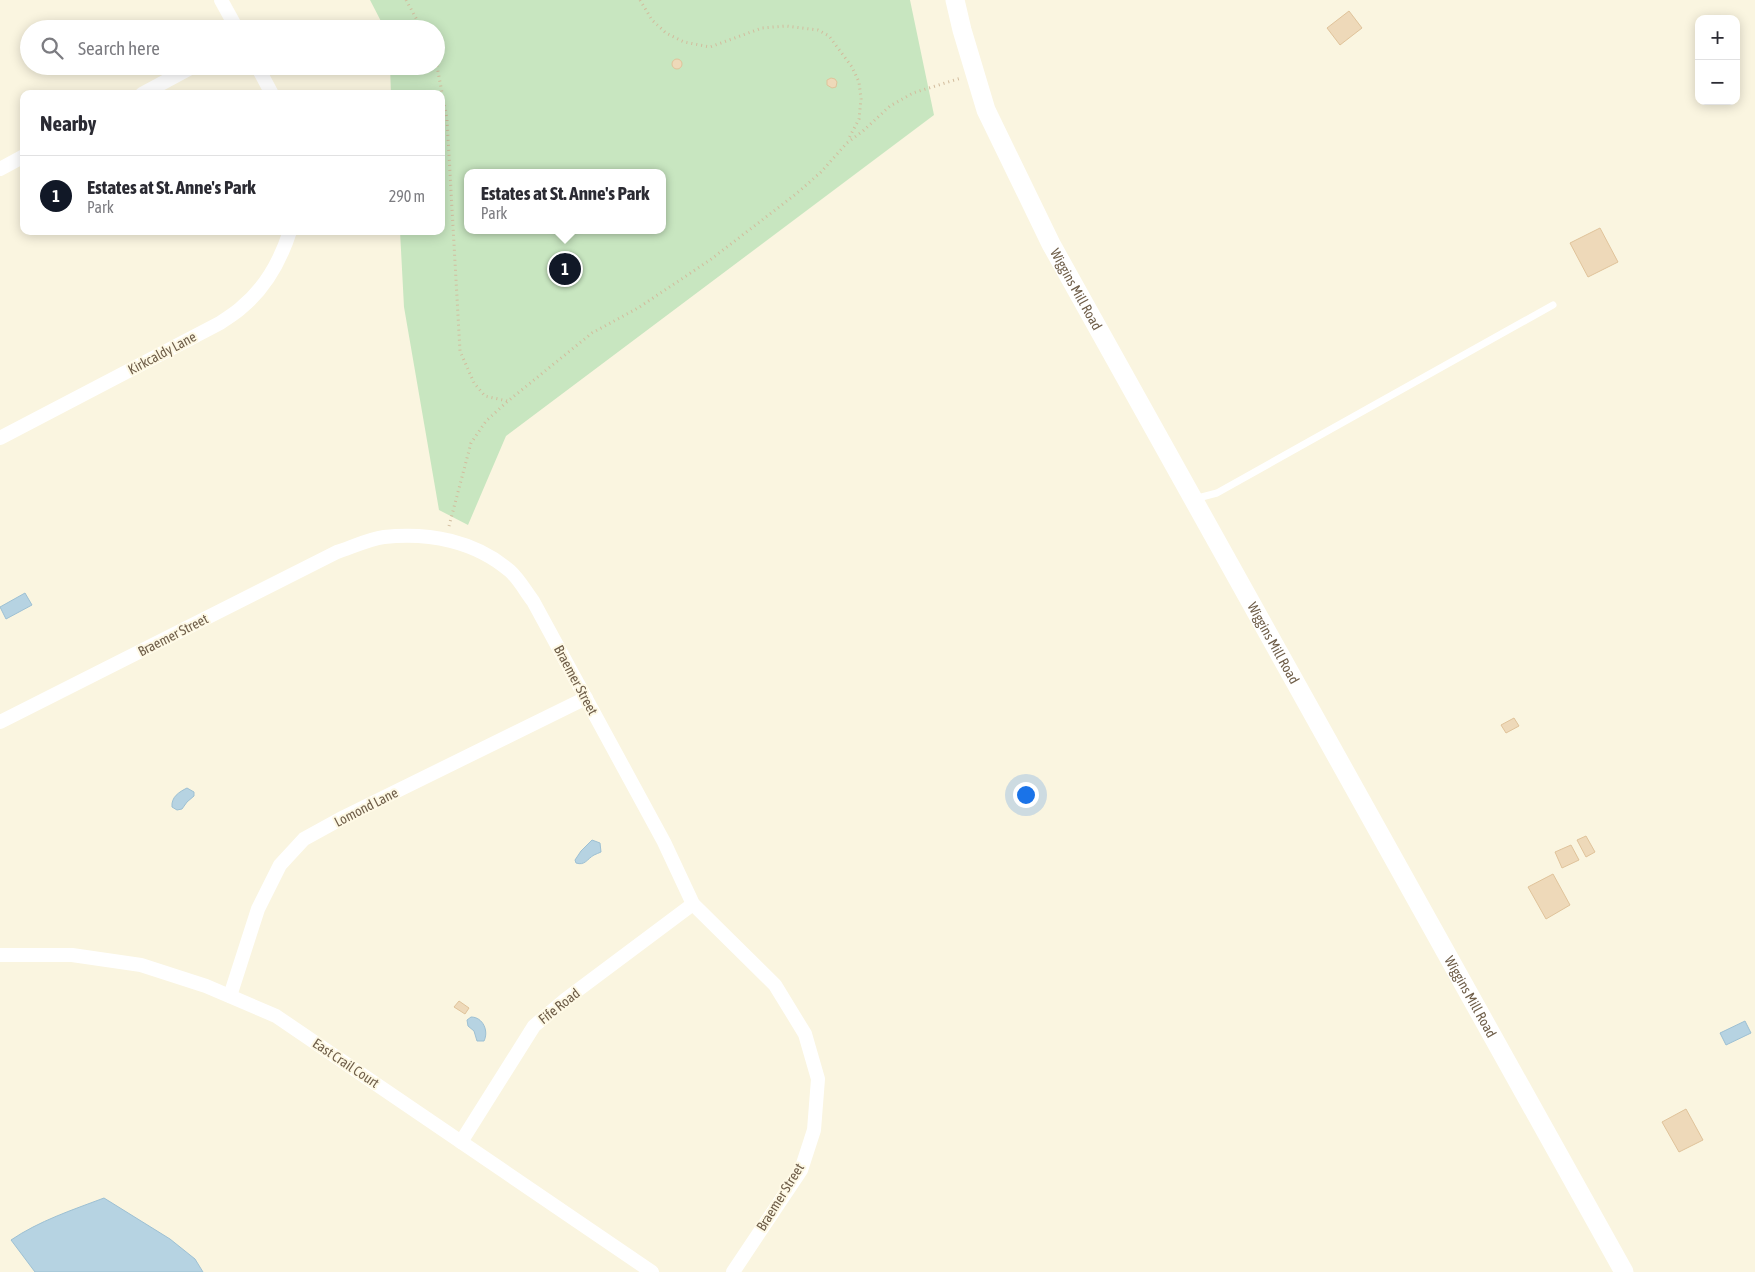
<!DOCTYPE html>
<html lang="en">
<head>
<meta charset="utf-8">
<style>
  body { margin:0; font-family:"Asap Condensed",sans-serif; background:#f2f2f3; color:#2b2b33 }
  .controls { position:absolute; right:15px; top:15px; display:grid; overflow:hidden; border-radius:10px; box-shadow:0 2px 12px #0003 }
  .controls button { width:45px; height:45px; display:grid; place-items:center; padding:0; border:0; border-bottom:1px solid #e1e1e2; background:#fff; color:#2b2b33; font:25px sans-serif }
  .you { position:absolute; left:1025px; top:794px; width:18px; height:18px; margin:-12px; border:4px solid #fff; border-radius:50%; background:#1a73e8; box-shadow:0 0 0 8px #1a73e833 }
  .badge { display:grid; place-items:center; width:32px; height:32px; border-radius:50%; background:#111827; color:#fff; font-size:16px; font-weight:700 }
  .pin { position:absolute; translate:-50% -50%; border:2px solid #fff; box-shadow:0 1px 5px #0006 }
  .popup { position:absolute; left:464px; top:169px; width:202px; height:65px; box-sizing:border-box; display:grid; place-content:center; border-radius:10px; background:#fff; filter:drop-shadow(0 1px 4px #0005); font-size:16px; white-space:nowrap; color:#7c7c81 }
  .popup b { font-size:19px; color:#2b2b33 }
  .popup::after { content:''; position:absolute; left:50%; top:100%; margin-left:-10px; border:10px solid transparent; border-top-color:#fff }
  .list { margin:0; padding:0; list-style:none }
  h2 { display:flex; justify-content:space-between; align-items:center; height:65px; margin:0; padding:0 20px; font-size:21px }
  h2 small { font-size:16px; font-weight:400; color:#7c7c81 }
  .list li { display:grid; grid-template-columns:32px 1fr auto; gap:15px; align-items:center; box-sizing:border-box; height:80px; padding:0 20px; border-top:1px solid #e1e1e2 }
  .list b { display:block; font-size:19px; white-space:nowrap }
  .list p { margin:0; font-size:16px; white-space:nowrap; color:#7c7c81 }
  .list em { font-size:16px; font-style:normal; color:#7c7c81 }
  .icon { flex:none; width:28px; height:28px; fill:none; stroke:currentColor; stroke-width:2; stroke-linecap:round; stroke-linejoin:round }
  .map { position:relative; flex:none; width:1755px; height:1272px; overflow:hidden }
  .search { position:absolute; background:#fff; box-shadow:0 2px 12px #0003; left:20px; top:20px; width:425px; height:55px; display:flex; align-items:center; gap:12px; box-sizing:border-box; padding:0 18px; border-radius:28px; color:#7c7c81; font-size:19px }
  .panel { position:absolute; background:#fff; box-shadow:0 2px 12px #0003; left:20px; top:90px; width:425px; height:145px; border-radius:10px }
  .map>svg:first-child { display:block }
</style>
</head>
<body>
<div class="map">
<svg width="1755" height="1272" viewBox="0 0 1755 1272">
  <rect width="100%" height="100%" fill="#faf5e0"/>
  <path fill="#c8e6c0" fill-rule="evenodd" d="M370 0H910L934 115 506 436 468 525 439 510 404 307 400 231H441V94H391L390 66H436V29H385ZM468 173H662V230H468Z"/>
  <g fill="#b6d3e2" stroke="#9dc0d3">
    <path d="M25 593 32 605 6 619 0 607Z"/>
    <path d="M187 788 194 792V796L187 802 182 809 177 810 172 807C171 797 179 792 187 788Z"/>
    <path d="M592 840 600 843 601 852C599 853 596 854 594 855 587 859 585 866 576 863L575 860 581 851Z"/>
    <path d="M471 1017C483 1017 489 1031 484 1041H477L474 1031 468 1026 467 1020Z"/>
    <path d="M1745 1021 1751 1033 1726 1045 1720 1033Z"/>
    <path d="M104 1198 170 1239 195 1259 203 1272H35L11 1240C39 1221 72 1210 104 1198Z"/>
  </g>
  <g fill="#eed9b9" stroke="#e0c39a">
    <path d="M1349 11 1362 28 1340 45 1327 28Z"/>
    <circle cx="677" cy="64" r="5"/>
    <path d="M831 78 835 79 837 82 836 87 832 88 827 85V80Z"/>
    <path d="M1600 228 1618 262 1588 277 1570 243Z"/>
    <path d="M1514 718 1519 726 1506 733 1501 725Z"/>
    <path d="M1586 836 1595 852 1586 857 1577 840Z"/>
    <path d="M1571 845 1579 860 1562 868 1555 852Z"/>
    <path d="M1553 874 1570 905 1546 919 1528 887Z"/>
    <path d="M459 1001 469 1008 465 1014 454 1007Z"/>
    <path d="M1686 1109 1703 1140 1679 1152 1662 1122Z"/>
  </g>
  <g fill="none" stroke-linecap="round" stroke-linejoin="round">
    <g stroke="#d2bc9d" stroke-width="3" stroke-dasharray="1 4" stroke-linecap="butt">
      <path d="M406 0 422 29"/>
      <path d="M640 0 652 20 666 33 684 42 710 47 762 28 786 26 818 30 829 36 852 67 859 82 861 99 859 119 848 140"/>
      <path d="M436 61 447 119 460 351 474 383 485 396 507 401"/>
      <path d="M449 526 471 443 486 421 508 401 592 333 638 308 710 260 796 194 821 172 847 143 863 131 890 106 913 93 961 78"/>
    </g>
    <path stroke="#fff" stroke-width="7" d="M1194 499 1217 493 1553 305"/>
    <g stroke="#fff" stroke-width="14">
      <path d="M221 0 237 29"/>
      <path d="M257 66 272 94"/>
      <path d="M142 94 194 66"/>
      <path d="M0 169 24 156"/>
      <path d="M0 438 220 323C227 318 236 313 242 307 265 288 281 259 290 231"/>
      <path d="M0 722 337 552C352 547 369 539 384 537 429 532 475 541 510 571 519 579 526 592 533 601L664 842 693 904 775 985 805 1034 818 1079 814 1130 801 1170 733 1272"/>
      <path d="M0 955H72L141 965 206 986 276 1016 652 1272"/>
      <path d="M230 996 258 909 280 865 304 839 344 817 586 698"/>
      <path d="M461 1142 534 1026 566 999 693 904"/>
    </g>
    <path stroke="#fff" stroke-width="19" id="s1" d="M955 0 962 30 986 110 1051 244 1624 1272"/>
  </g>
  <g text-anchor="middle" stroke-width="4" stroke-linejoin="round" paint-order="stroke">
    <g font-size="14" fill="#6f5e49" stroke="#fef9e5">
      <text dy="5" stroke="none"><textPath href="#s1" startOffset="315">Wiggins Mill Road</textPath></text>
      <text transform="translate(162 353) rotate(-28)" y="5">Kirkcaldy Lane</text>
      <text transform="translate(173 635) rotate(-27)" y="5">Braemer Street</text>
      <text dy="5" stroke="none"><textPath href="#s1" startOffset="720">Wiggins Mill Road</textPath></text>
      <text transform="translate(576 680) rotate(62)" y="5">Braemer Street</text>
      <text transform="translate(366 807) rotate(-27)" y="5">Lomond Lane</text>
      <text dy="5" stroke="none"><textPath href="#s1" startOffset="1125">Wiggins Mill Road</textPath></text>
      <text transform="translate(559 1006) rotate(-38)" y="5">Fife Road</text>
      <text transform="translate(346 1063) rotate(34)" y="5">East Crail Court</text>
      <text transform="translate(780 1197) rotate(-58)" y="5">Braemer Street</text>
    </g>
  </g>
</svg>
<div class="controls">
<button>+</button>
<button>−</button>
</div>
<div class="you"></div>
<div class="pin badge" style="left:565px;top:269px">1</div>
<div class="popup"><b>Estates at St. Anne's Park</b>Park</div>
<div class="search"><svg class="icon" aria-label="search" viewBox="0 0 24 24"><circle cx="10" cy="10" r="6"/><path d="M15 15l6 6"/></svg>Search here</div>
<section class="panel">
<h2>Nearby<small></small></h2>
<ul class="list">
<li><span class="badge">1</span><div><b>Estates at St. Anne's Park</b><p>Park</p></div><em>290 m</em></li>
</ul>
</section>
</div>
</body>
</html>
